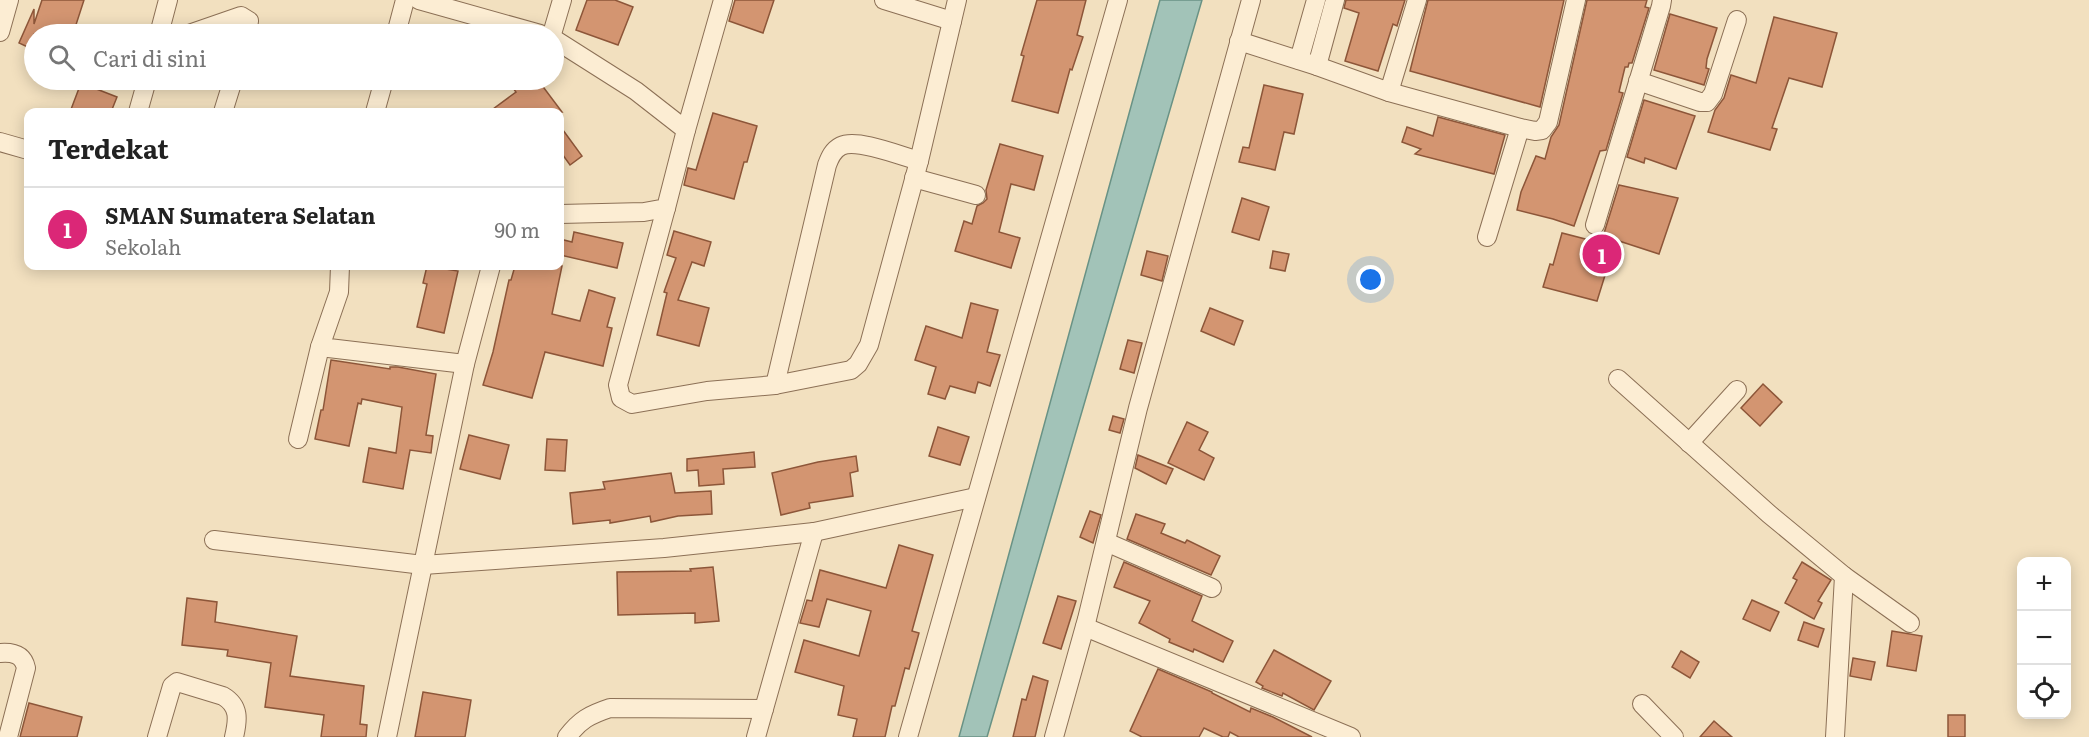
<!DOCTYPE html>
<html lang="id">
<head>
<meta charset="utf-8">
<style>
  body { margin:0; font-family:Literata,serif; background:#f2f2f2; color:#222 }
  .controls { position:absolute; right:18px; bottom:18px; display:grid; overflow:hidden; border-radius:12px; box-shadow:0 3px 15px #0003 }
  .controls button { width:54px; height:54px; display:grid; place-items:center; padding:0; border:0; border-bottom:2px solid #e0e0e0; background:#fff; color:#222; font:30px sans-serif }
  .you { position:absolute; left:1371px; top:280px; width:21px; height:21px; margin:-15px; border:4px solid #fff; border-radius:50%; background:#1a73e8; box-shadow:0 0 0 9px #1a73e833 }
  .badge { display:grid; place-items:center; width:39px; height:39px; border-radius:50%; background:#db2777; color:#fff; font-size:20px; font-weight:700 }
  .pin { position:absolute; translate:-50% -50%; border:3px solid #fff; box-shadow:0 2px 6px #0006 }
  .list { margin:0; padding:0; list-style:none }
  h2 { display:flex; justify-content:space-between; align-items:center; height:78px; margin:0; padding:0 24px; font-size:26px }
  h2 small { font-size:20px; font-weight:400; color:#767676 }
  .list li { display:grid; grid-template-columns:39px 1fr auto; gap:18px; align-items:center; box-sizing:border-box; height:84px; padding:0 24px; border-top:2px solid #e0e0e0 }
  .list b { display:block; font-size:22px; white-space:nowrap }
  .list p { margin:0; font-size:20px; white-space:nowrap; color:#767676 }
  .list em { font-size:20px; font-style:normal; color:#767676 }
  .icon { flex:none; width:33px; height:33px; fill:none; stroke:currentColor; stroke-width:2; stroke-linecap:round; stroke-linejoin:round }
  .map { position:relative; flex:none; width:2089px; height:737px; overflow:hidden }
  .search { position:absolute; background:#fff; box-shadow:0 3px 15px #0003; left:24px; top:24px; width:540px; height:66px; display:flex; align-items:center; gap:15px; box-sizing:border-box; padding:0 21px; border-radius:33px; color:#767676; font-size:22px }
  .panel { position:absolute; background:#fff; box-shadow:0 3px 15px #0003; left:24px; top:108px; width:540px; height:162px; border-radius:12px }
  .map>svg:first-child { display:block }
</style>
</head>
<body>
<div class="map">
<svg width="2089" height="737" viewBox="0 0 2089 737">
  <rect width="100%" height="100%" fill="#f2e0bf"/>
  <path fill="#a2c3b8" stroke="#699285" stroke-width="1.5" d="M1160 0H1202L987 737H959Z"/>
  <g fill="#d39571" stroke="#8d5639" stroke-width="1.5">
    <path d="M42 0H84L73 34H34V50L19 43 34 9V24Z"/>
    <path d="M587 0H615L633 7 618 45 576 30Z"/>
    <path d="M735 0H774L763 33 729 21Z"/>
    <path d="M1037 0H1086L1077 35 1083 37 1072 70 1070 69 1058 113 1012 101 1024 56 1021 55Z"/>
    <path d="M1346 0H1405L1397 26 1393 24 1378 71 1345 61 1359 13 1344 8Z"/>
    <path d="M1428 0H1564L1540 107 1410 71Z"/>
    <path d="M1587 0H1647L1645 7 1649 8 1632 63H1629L1628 67H1625L1619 92 1623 93 1606 150 1600 151 1574 226 1553 219 1517 210 1521 192 1536 156 1545 159 1551 137 1559 125Z"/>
    <path d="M1670 14 1717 28 1707 59 1706 68 1709 69 1704 85 1654 70Z"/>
    <path d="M1774 17 1837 33 1822 87 1789 78 1772 128 1777 129 1770 150 1708 132 1715 110 1724 98 1731 75 1756 83Z"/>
    <path d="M507 80H538L562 112H489L516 92Z"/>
    <path d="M81 83 117 97 111 112H70Z"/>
    <path d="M1264 85 1303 94 1294 134 1284 132 1275 170 1239 162 1243 147 1249 148Z"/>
    <path d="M1644 100 1695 116 1676 169 1645 158 1644 163 1627 157Z"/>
    <path d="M713 113 757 126 747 162H744L734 199 684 185 688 168 696 170Z"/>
    <path d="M1438 117 1505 135 1494 174 1415 154 1421 149 1402 142 1407 127 1433 136Z"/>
    <path d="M560 126 582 156 570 165 560 151Z"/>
    <path d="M1000 144 1043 156 1034 190 1011 184 999 232 1020 238 1011 268 955 251 964 221 972 224 977 206 983 203 987 199 986 190Z"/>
    <path d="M1619 185 1678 198 1659 254 1616 240 1597 301 1543 287 1550 264 1553 265 1562 233 1601 243Z"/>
    <path d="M1242 198 1269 207 1259 240 1232 232Z"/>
    <path d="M674 231 711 242 704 266 692 262 678 300 709 308 699 346 657 335 667 293 664 292 676 258 667 255Z"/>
    <path d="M574 232 623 243 617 268 560 255V239L572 242Z"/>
    <path d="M1147 251 1168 256 1162 281 1141 275Z"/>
    <path d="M1273 251 1289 254 1285 271 1270 268Z"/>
    <path d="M427 266 458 271 444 333 417 327 427 284 423 283Z"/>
    <path d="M515 266H562L552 314 580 321 589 290 615 298 607 327 612 328 603 366 545 352 532 398 483 385 493 352 509 280H511Z"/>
    <path d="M971 303 998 310 987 352 1000 355 990 386 978 382 975 393 950 386 945 399 928 394 936 367 915 360 926 326 962 338Z"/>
    <path d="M1210 308 1243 321 1234 345 1201 331Z"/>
    <path d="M1128 340 1142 343 1134 373 1120 369Z"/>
    <path d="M331 360 390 369V367H398L436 374 426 435 433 436 431 453 410 450 403 489 363 482 369 448 396 453 402 407 362 399 361 404 358 403 349 446 315 439 321 410H323Z"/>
    <path d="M1763 384 1782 402 1760 426 1741 408Z"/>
    <path d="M1113 416 1124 419 1120 433 1109 430Z"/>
    <path d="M1187 422 1208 432 1199 450 1214 458 1204 480 1168 463Z"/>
    <path d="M938 427 969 437 960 465 929 456Z"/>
    <path d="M469 435 509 445 500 479 460 469Z"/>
    <path d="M547 439 567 440 565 471 545 470Z"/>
    <path d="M754 452 755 467 723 469 724 484 699 486 698 470 687 471V459Z"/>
    <path d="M1138 455 1173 469 1166 484 1135 468Z"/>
    <path d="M856 456 858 471 850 473 853 496 809 503 810 508 781 515 772 473 818 462Z"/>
    <path d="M671 473 675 493 711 491 712 514 678 516 651 522 650 516 610 523V520L573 524 570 493 605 489 603 482Z"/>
    <path d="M1090 511 1101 515 1093 543 1080 537Z"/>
    <path d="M1136 514 1165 524 1161 533 1185 543 1187 540 1220 556 1211 575 1127 539Z"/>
    <path d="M899 545 933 555 912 631 919 633 909 669 905 668 895 706H892L885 737H853L857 719 838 715 844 686 795 672 804 640 859 656 871 611 827 599 819 627 800 623 807 600 812 601 820 570 886 588Z"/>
    <path d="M1124 562 1202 596 1192 621 1233 641 1223 662 1194 649 1193 652 1169 642 1170 639 1139 623 1150 601 1114 587Z"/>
    <path d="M1802 562 1831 580 1818 601 1822 603 1814 619 1785 603 1797 580 1793 578Z"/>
    <path d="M713 567 719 621 695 623V613L618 615 617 572 691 571 690 569Z"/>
    <path d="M1058 596 1076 601 1061 649 1043 643Z"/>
    <path d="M187 598 217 602 215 622 297 636 290 676 364 686 360 724 367 725 366 737H321L324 715 265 707 271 663 227 656 228 650 182 645Z"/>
    <path d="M1752 600 1779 612 1770 631 1743 619Z"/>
    <path d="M1804 622 1824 629 1818 647 1798 640Z"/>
    <path d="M1892 631 1922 636 1916 671 1887 666Z"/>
    <path d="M1274 650 1331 681 1314 710 1283 693 1282 696 1262 688 1263 686 1256 682Z"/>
    <path d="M1681 651 1699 662 1690 678 1672 667Z"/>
    <path d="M1853 658 1875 662 1871 680 1850 676Z"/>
    <path d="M1158 669 1212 692V693L1250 712 1251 708 1273 717 1312 737H1239L1230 732 1228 737H1223L1204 728 1199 737H1142L1130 731Z"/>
    <path d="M1033 676 1048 681 1035 737H1013L1022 699 1026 700Z"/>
    <path d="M423 692 471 700 465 737H415Z"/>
    <path d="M29 703 82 717 77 737H20Z"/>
    <rect x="1948" y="715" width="17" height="22"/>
    <path d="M1714 721 1732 737H1700Z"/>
  </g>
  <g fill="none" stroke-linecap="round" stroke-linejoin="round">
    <defs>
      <g id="minor">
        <path d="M419 0 540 34"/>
        <path d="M884 0 952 21"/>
        <path d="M0 32 9 0"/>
        <path d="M159 34 168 0"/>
        <path d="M189 34 241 16 249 21 247 34"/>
        <path d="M396 34 405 0"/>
        <path d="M552 34 562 0"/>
        <path d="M554 39 636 91 686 130 666 208 644 212 560 214"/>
        <path d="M1239 41 1317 66 1389 92 1417 0"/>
        <path d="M1299 60 1316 0"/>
        <path d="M1317 66 1335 0"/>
        <path d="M1638 81 1700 102H1707L1713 94 1737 20"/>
        <path d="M1389 92 1520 128 1535 131 1542 130 1548 122 1576 0"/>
        <path d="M138 112 147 80"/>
        <path d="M223 112 233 80"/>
        <path d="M375 112 384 80"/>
        <path d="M686 130 723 0"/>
        <path d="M0 142 28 150"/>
        <path d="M914 178 976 195"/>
        <path d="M666 208 618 385 621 398 632 404 707 391 775 385 851 370 858 364 869 345 919 161 957 0"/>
        <path d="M1595 225 1661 6 1662 0"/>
        <path d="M1487 237 1520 128"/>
        <path d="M340 266 339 292 320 347 465 364"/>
        <path d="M1618 379 1769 514 1844 576 1835 737"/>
        <path d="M775 385 827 165C830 157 833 150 841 146 857 138 901 156 919 161"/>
        <path d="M298 439 320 347"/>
        <path d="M1689 443 1737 390"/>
        <path d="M214 540 423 565 664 548 814 532 976 497"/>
        <path d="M1106 542 1212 588"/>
        <path d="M1844 576 1910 623"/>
        <path d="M1085 627 1351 737"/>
        <path d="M0 653C13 652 23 654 26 668L8 737"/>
        <path d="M1642 704 1674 737"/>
        <path d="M157 737 172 686 177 682 223 696C240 706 238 720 234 737"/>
        <path d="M387 737 465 364 491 266"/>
        <path d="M567 737C580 720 589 715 610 708L764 709"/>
        <path d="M756 737 814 532"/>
        <path d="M908 737 1118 0"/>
        <path d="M1054 737 1087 619 1138 408 1251 0"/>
      </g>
    </defs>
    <use href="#minor" stroke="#8c7056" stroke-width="20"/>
    <use href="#minor" stroke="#fcedd3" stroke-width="18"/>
  </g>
</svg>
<div class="controls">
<button>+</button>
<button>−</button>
<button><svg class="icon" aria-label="locate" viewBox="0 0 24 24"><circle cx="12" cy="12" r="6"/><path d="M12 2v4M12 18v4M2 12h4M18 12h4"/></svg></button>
</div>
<div class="you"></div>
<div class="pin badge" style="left:1602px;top:254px">1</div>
<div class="search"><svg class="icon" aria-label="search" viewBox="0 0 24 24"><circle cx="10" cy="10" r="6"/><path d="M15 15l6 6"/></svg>Cari di sini</div>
<section class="panel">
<h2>Terdekat<small></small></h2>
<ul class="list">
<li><span class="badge">1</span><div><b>SMAN Sumatera Selatan</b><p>Sekolah</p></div><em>90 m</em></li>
</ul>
</section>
</div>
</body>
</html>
